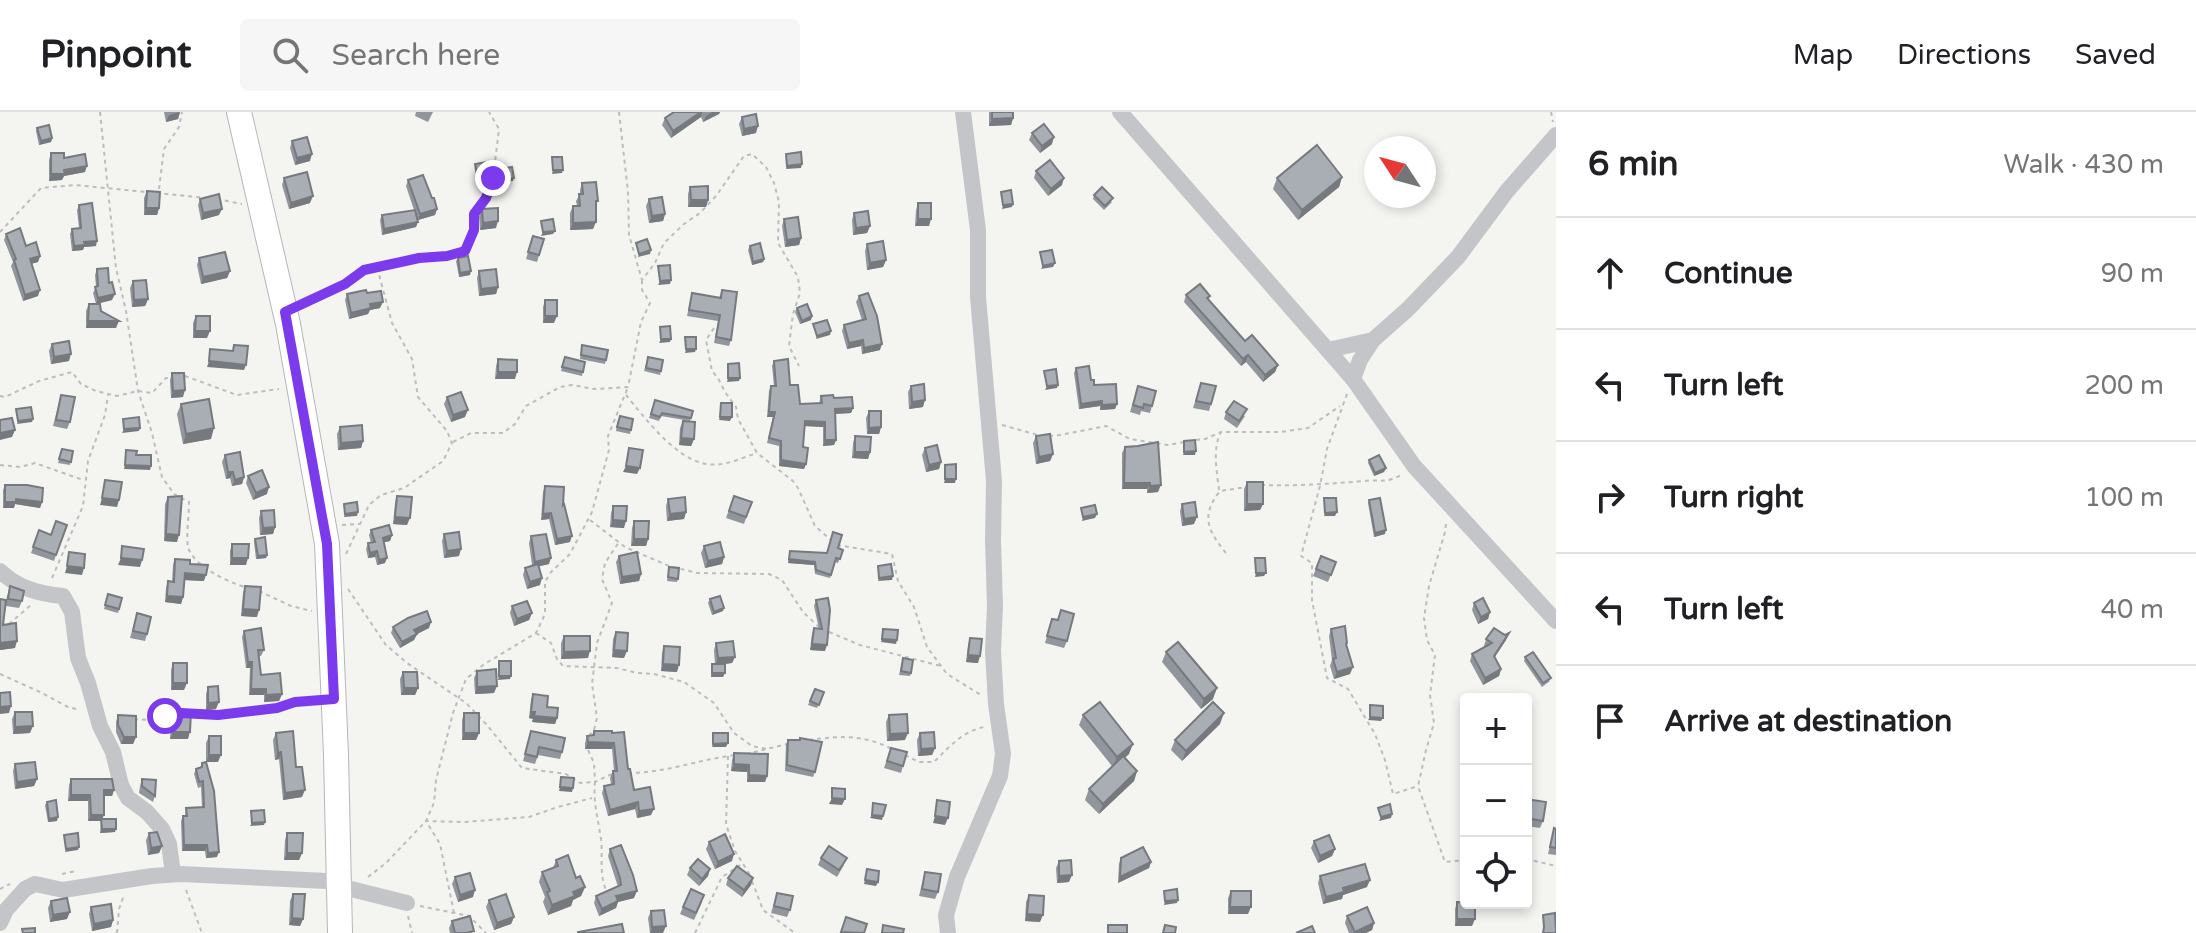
<!DOCTYPE html>
<html lang="en">
<head>
<meta charset="utf-8">
<style>
  body { margin:0; font-family:"Varela Round",sans-serif; background:#f6f6f6; color:#202124 }
  .controls { position:absolute; right:24px; bottom:24px; display:grid; overflow:hidden; border-radius:8px; box-shadow:0 4px 12px #0003 }
  .controls button { width:72px; height:72px; display:grid; place-items:center; padding:0; border:0; border-bottom:2px solid #e0e0e0; background:#fff; color:#202124; font:40px sans-serif }
  .compass { position:absolute; left:1364px; top:24px; width:72px; height:72px; border-radius:50%; background:#fff; box-shadow:0 4px 12px #0003; rotate:306deg }
  .stop { position:absolute; width:24px; height:24px; margin:-18px; border:6px solid #7c3aed; border-radius:50%; background:#fff }
  .stop.end { background:#7c3aed; border-color:#fff; box-shadow:0 2px 8px #0008 }
  .list { margin:0; padding:0; list-style:none }
  h2 { display:flex; justify-content:space-between; align-items:center; height:104px; margin:0; padding:0 32px; font-size:34px }
  h2 small { font-size:26px; font-weight:400; color:#757577 }
  .list li { display:grid; grid-template-columns:52px 1fr auto; gap:24px; align-items:center; box-sizing:border-box; height:112px; padding:0 32px; border-top:2px solid #e0e0e0 }
  .list b { display:block; font-size:30px; white-space:nowrap }
  .list em { font-size:26px; font-style:normal; color:#757577 }
  .icon { flex:none; width:44px; height:44px; fill:none; stroke:currentColor; stroke-width:2; stroke-linecap:round; stroke-linejoin:round }
  .map { position:relative; flex:none; width:1556px; height:821px; overflow:hidden }
  header { display:flex; align-items:center; gap:48px; box-sizing:border-box; height:112px; padding:0 40px; background:#fff; border-bottom:2px solid #e0e0e0 }
  header strong { font-size:38px }
  nav { display:flex; gap:44px; margin-inline-start:auto; font-size:28px }
  .search { width:560px; height:72px; background:#f6f6f6; display:flex; align-items:center; gap:20px; box-sizing:border-box; padding:0 28px; border-radius:8px; color:#757577; font-size:30px }
  main { display:flex }
  aside { flex:1; background:#fff }
  .map>svg:first-child { display:block }
</style>
</head>
<body>
<header>
<strong>Pinpoint</strong>
<div class="search"><svg class="icon" aria-label="search" viewBox="0 0 24 24"><circle cx="10" cy="10" r="6"/><path d="M15 15l6 6"/></svg>Search here</div>
<nav><a>Map</a><a>Directions</a><a>Saved</a></nav>
</header>
<main>
<div class="map">
<svg width="1556" height="821" viewBox="0 0 1556 821">
  <rect width="100%" height="100%" fill="#f4f5f1"/>
  <g fill="none" stroke-linecap="round" stroke-linejoin="round">
    <defs>
      <path id="primary" d="M239 0 288 212 327 432 336 643 340 821"/>
    </defs>
    <use href="#primary" stroke="#b3b6bb" stroke-width="26"/>
    <g stroke="#bcbdc0" stroke-width="2" stroke-dasharray="4 4" stroke-linecap="butt">
      <path d="M100 0 116 156 126 199 138 279 152 321 162 365 174 382 189 390C189 402 186 425 188 435 193 454 228 470 245 475"/>
      <path d="M619 0 628 80 629 123 642 168 655 151 664 131 684 112 700 101 716 84 744 44 752 42 766 55 774 71 779 90 778 131 798 165 800 181 793 202 789 234 799 254"/>
      <path d="M1551 0 1553 10"/>
      <path d="M159 77 164 37 179 15 182 0"/>
      <path d="M217 87 242 92"/>
      <path d="M0 120 41 76 75 73 207 86"/>
      <path d="M302 191 345 172 364 158 419 146 447 144 465 139 474 118V102L486 86 493 66 499 17 489 0"/>
      <path d="M714 216 706 228 712 259 718 266 725 280 736 295 738 307 757 341 793 369 798 376 815 414 832 429"/>
      <path d="M185 264 237 283 279 277"/>
      <path d="M1347 282 1327 337 1320 374 1301 444 1312 451V488L1327 566 1348 577 1375 622 1385 648 1393 682 1418 674"/>
      <path d="M626 283C645 306 676 348 707 352 724 355 741 346 757 341"/>
      <path d="M0 284 5 285 39 269 72 260 81 272 96 279 117 284 138 279 152 281 166 266H171"/>
      <path d="M1002 313 1038 323"/>
      <path d="M1049 324 1060 323 1106 314 1130 327 1168 333 1185 330"/>
      <path d="M1196 328 1205 327 1221 320"/>
      <path d="M453 330 471 321H503L515 312 526 294 560 275 572 273 594 277 628 275 641 210 650 191 642 178V168"/>
      <path d="M0 353 20 355 35 351 83 368"/>
      <path d="M1261 373C1296 374 1329 372 1364 369 1381 367 1384 372 1401 363"/>
      <path d="M1219 378C1217 360 1212 337 1221 320H1280L1308 316 1340 294"/>
      <path d="M590 408 625 435 669 454 697 461 769 462 782 468 803 500 820 516"/>
      <path d="M1446 412 1445 420 1429 474 1424 506 1427 528 1435 543 1430 583 1434 611 1426 638 1418 674 1445 750 1466 748"/>
      <path d="M342 413 359 412"/>
      <path d="M837 433 892 442 898 469 914 495 927 535 947 562 981 583"/>
      <path d="M1226 441C1208 419 1200 404 1220 379L1247 375"/>
      <path d="M346 442 369 393 381 383 404 376 443 349 452 331 447 319 418 285 412 247 392 211 377 155"/>
      <path d="M52 466 83 394 88 349 105 303 108 283"/>
      <path d="M348 477 386 533 407 551 466 591 486 612 522 656 566 662 580 671 595 670C593 690 598 707 601 727 603 744 599 762 606 778"/>
      <path d="M259 479 291 494 312 499"/>
      <path d="M9 512 31 493"/>
      <path d="M829 520 860 533 941 554"/>
      <path d="M536 521 551 531 557 547 563 554 617 556 637 561 654 562 684 570 714 591 734 621 752 634 767 637"/>
      <path d="M0 562 40 580 68 595 80 598"/>
      <path d="M189 601 218 603 313 589"/>
      <path d="M134 607 149 608 175 602"/>
      <path d="M589 624 594 618 597 606 592 572 597 531 612 491 602 467 605 451 619 430"/>
      <path d="M809 628C841 624 862 622 892 637"/>
      <path d="M588 638 594 651 595 670 614 661"/>
      <path d="M746 642 787 632"/>
      <path d="M905 643 919 650H934C949 635 963 619 984 615"/>
      <path d="M728 644 726 712 735 739 750 763"/>
      <path d="M628 661C666 661 700 647 736 643"/>
      <path d="M1526 747 1556 754"/>
      <path d="M62 762 76 759"/>
      <path d="M368 765 386 751 426 709 434 691 436 668 453 601 466 567 483 553 536 521 545 502V470L551 460 570 442 592 400 609 338 608 324 628 275"/>
      <path d="M752 769 763 798 795 821"/>
      <path d="M0 777 10 772"/>
      <path d="M186 778 202 821"/>
      <path d="M420 794 469 804 486 821"/>
      <path d="M454 801 440 732 426 709 464 710 529 705 558 695 592 686"/>
      <path d="M408 804 412 821"/>
      <path d="M117 821 119 797 124 783"/>
      <path d="M695 821 722 765 742 752"/>
    </g>
    <g stroke="#c3c5c9" stroke-width="16">
      <path d="M1120 0 1353 267 1414 354 1556 509"/>
      <path d="M1328 238 1373 228 1408 197 1458 145 1507 79 1556 23"/>
      <path d="M1353 267 1360 248 1373 228"/>
      <path d="M0 459C18 476 39 482 63 484L72 500 78 546 88 571 100 614 113 640 121 673 128 686 147 700 162 717 169 732 173 762"/>
      <path d="M0 811 6 798 25 777 35 772 63 778 152 764 181 762 327 769 339 774 407 791"/>
      <path d="M948 821 946 803 957 765 1000 664 1003 642 996 592 993 539 995 494 993 428 994 369 978 185V118L963 0"/>
    </g>
    <use href="#primary" stroke="#fff" stroke-width="24"/>
  </g>
  <g fill="#91969c">
    <path d="M164 0H180L178 7 166 10Z"/>
    <path d="M416 0H433L428 10 415 4Z"/>
    <path d="M674 0H720L719 2 703 10 701 5 671 26 662 13 665 6Z"/>
    <path d="M989 0H1013V6L1011 13 989 14Z"/>
    <path d="M742 5 756 21 742 24 739 12Z"/>
    <path d="M37 16 52 26 51 30 39 33 36 19Z"/>
    <path d="M1032 21 1052 32 1040 41 1029 28Z"/>
    <path d="M292 29 310 49 295 53 290 36Z"/>
    <path d="M51 41 64 46 85 60 64 64 62 68 49 69V48Z"/>
    <path d="M1036 59 1062 73 1048 84 1034 66Z"/>
    <path d="M1342 65 1339 75 1298 108 1273 77 1277 66Z"/>
    <path d="M284 66 310 91 289 97 282 73Z"/>
    <path d="M408 68 432 86 437 97 435 103 418 108 416 115 382 123 380 108 382 103 414 98 406 74Z"/>
    <path d="M582 71 596 94 593 117 570 118V101L573 94H577L576 89 580 82V78Z"/>
    <path d="M690 75 708 88 706 95H688V82Z"/>
    <path d="M147 79 159 96 157 103H144V86Z"/>
    <path d="M1094 83 1112 90 1104 98 1093 87Z"/>
    <path d="M200 87 219 103 201 108 198 93Z"/>
    <path d="M649 87 665 102 663 109 649 111 646 94Z"/>
    <path d="M918 91 929 114H915L916 98Z"/>
    <path d="M79 93 96 134 84 135 83 138 72 139 70 122 72 117 79 116 77 98Z"/>
    <path d="M482 97 496 116 480 118 479 104Z"/>
    <path d="M854 101 870 114 867 121 853 123 852 108Z"/>
    <path d="M784 107 801 126 799 133 785 135 782 114Z"/>
    <path d="M6 122 26 134 40 144 38 150 31 152 38 184 23 189 11 154 13 150 4 128Z"/>
    <path d="M533 124 544 127 537 150 526 147Z"/>
    <path d="M867 132 886 148 883 155 867 158 865 139Z"/>
    <path d="M750 134 764 147 763 150 752 153 748 138Z"/>
    <path d="M199 146 230 159 227 166 201 172 197 153Z"/>
    <path d="M458 146 470 163 459 165 456 149Z"/>
    <path d="M97 157 109 171 112 188 96 192 93 181 96 175 95 163Z"/>
    <path d="M479 159 498 175 496 182 479 184 477 166Z"/>
    <path d="M133 169 148 187 145 194 132 195 130 176Z"/>
    <path d="M722 178 731 228 729 234 714 231 718 209 687 204 692 181 719 186Z"/>
    <path d="M367 181 380 196 370 198 368 202 349 207 345 188 347 182Z"/>
    <path d="M1186 183 1210 184 1208 188 1245 229 1278 253 1275 260 1263 270 1246 250 1241 254 1184 190Z"/>
    <path d="M859 184 880 238 862 242 861 234 847 237 842 219 844 213 862 208 856 190Z"/>
    <path d="M545 188 554 211H543V195Z"/>
    <path d="M89 192 101 199 116 216H86V199Z"/>
    <path d="M797 196 811 208 800 212 795 200Z"/>
    <path d="M196 204 207 226H193V211Z"/>
    <path d="M52 232 69 249 51 252 49 239Z"/>
    <path d="M582 233 608 238 605 252 580 247Z"/>
    <path d="M565 245 585 250 582 264 561 259Z"/>
    <path d="M498 247 515 267H495L496 254Z"/>
    <path d="M647 249 661 259 660 263 644 259Z"/>
    <path d="M774 249 790 273 800 292 819 291 821 284 834 286 853 296 851 301 835 302 836 328 834 333 823 334V315L805 314 803 335 806 352 804 357 779 354V334L767 331 773 305H767L769 279 771 274H774L772 254Z"/>
    <path d="M1076 256 1117 292 1115 297 1100 298V294L1079 297 1074 261Z"/>
    <path d="M172 261 183 285 171 286 170 268Z"/>
    <path d="M1201 271 1211 292 1209 299 1193 296Z"/>
    <path d="M911 274 923 295 909 297 908 280Z"/>
    <path d="M1138 274 1152 294 1150 301 1141 299 1140 303 1130 300Z"/>
    <path d="M61 283 70 310 67 317 53 314Z"/>
    <path d="M447 285 465 305 451 310 444 292Z"/>
    <path d="M655 288 693 299 690 309 661 304 659 309 649 306Z"/>
    <path d="M181 292 211 327 183 332 177 302Z"/>
    <path d="M869 299 881 315 879 322H867L866 306Z"/>
    <path d="M1226 300 1245 304 1237 316 1224 307Z"/>
    <path d="M633 307 630 322 616 319 618 308Z"/>
    <path d="M683 309 694 327 691 334 679 333 680 316Z"/>
    <path d="M340 315 363 329 361 336 338 338 337 322Z"/>
    <path d="M855 324 870 340 868 347 852 346 853 331Z"/>
    <path d="M1036 324 1053 342 1050 349 1036 352 1033 331Z"/>
    <path d="M1125 335 1158 380 1147 381V377H1122V341Z"/>
    <path d="M925 336 941 350 939 357 926 360 922 343Z"/>
    <path d="M62 337 73 339 70 353 58 351Z"/>
    <path d="M225 343 244 365 242 372 232 374 230 366 226 367 222 350Z"/>
    <path d="M1369 348 1386 356 1384 360 1374 364 1368 351Z"/>
    <path d="M248 364 267 382 253 388 246 371Z"/>
    <path d="M1247 370 1263 392 1260 398 1244 399V377Z"/>
    <path d="M5 373 42 390 40 396 15 392 14 396H3V378Z"/>
    <path d="M545 374 563 393 570 430 555 433 549 407 541 408 543 380Z"/>
    <path d="M397 384 407 413 393 412 395 391Z"/>
    <path d="M734 384 752 390 744 412 726 406Z"/>
    <path d="M168 385 177 430 164 429 165 392Z"/>
    <path d="M668 387 686 400 684 407 667 409 666 394Z"/>
    <path d="M1369 388 1385 422 1374 425 1368 391Z"/>
    <path d="M1182 392 1194 412 1182 414 1180 399Z"/>
    <path d="M613 394 624 416 610 415 611 401Z"/>
    <path d="M261 399 275 415 273 422 260 423 259 406Z"/>
    <path d="M634 409 648 427 646 434H631L632 416Z"/>
    <path d="M39 418 56 443 54 449 31 441Z"/>
    <path d="M371 418 392 423 390 429 384 430 385 451 377 453 375 445 368 446 366 437 368 431H371L369 423Z"/>
    <path d="M444 422 459 444 444 446 442 429Z"/>
    <path d="M531 424 549 452 539 454 540 473 527 477 523 463 525 456 532 453 529 431Z"/>
    <path d="M255 427 267 443 266 446 256 447 254 430Z"/>
    <path d="M232 432 246 453H230V439Z"/>
    <path d="M704 434 724 445 722 452 705 456 701 441Z"/>
    <path d="M838 436 843 438 838 451 835 450 830 466 815 462 814 453 788 451 790 439 827 441Z"/>
    <path d="M619 444 641 462 639 469 620 472 616 450Z"/>
    <path d="M1321 444 1336 450 1328 470 1313 464Z"/>
    <path d="M175 447 190 452 204 469 185 468 183 485 181 492 165 490 166 476 168 469 172 470 173 453Z"/>
    <path d="M669 455 678 467 677 470 667 469Z"/>
    <path d="M10 474 22 489 19 496 6 494 3 513 15 536 0 538 6 488Z"/>
    <path d="M245 474 257 505 241 504 243 481Z"/>
    <path d="M108 482 122 486 118 501 104 497Z"/>
    <path d="M710 487 723 499 712 503 708 491Z"/>
    <path d="M816 488 825 539 810 538 812 522 814 516 819 517 814 494Z"/>
    <path d="M1474 491 1490 500 1488 507 1478 512 1472 498Z"/>
    <path d="M512 494 532 501 529 508 514 514 510 501Z"/>
    <path d="M1061 498 1067 529 1064 536 1045 531 1052 507 1057 508Z"/>
    <path d="M137 501 147 522 145 529 130 526Z"/>
    <path d="M393 515 429 516 417 522 414 528 400 536 391 521Z"/>
    <path d="M1331 517 1346 534 1350 562 1334 567 1330 554 1332 548 1329 524Z"/>
    <path d="M244 519 264 538 261 544H258L261 563 282 582 279 589 264 590V583H249L250 556H246L242 525Z"/>
    <path d="M616 520 624 546 612 545 613 527Z"/>
    <path d="M564 524 588 546 561 547V531Z"/>
    <path d="M970 526 978 551 966 550 968 533Z"/>
    <path d="M1486 527 1506 528 1495 545 1501 557 1499 564 1483 573 1470 549 1472 542 1485 535 1484 534Z"/>
    <path d="M716 531 735 545 732 551 725 552 723 565H711V555L712 552H715L714 538Z"/>
    <path d="M664 534 677 560 661 559 662 541Z"/>
    <path d="M1166 540 1213 587 1201 597 1162 550Z"/>
    <path d="M1525 545 1550 569 1542 575 1524 549Z"/>
    <path d="M903 546 911 561 910 564 899 563Z"/>
    <path d="M173 551 184 578H171V558Z"/>
    <path d="M477 559 494 581 475 582 474 566Z"/>
    <path d="M403 560 418 576 415 583H401L400 567Z"/>
    <path d="M208 575 216 597 206 598V582Z"/>
    <path d="M815 577 824 580 817 596 808 593Z"/>
    <path d="M533 582 557 606 555 612 532 610 533 607 529 606 531 588Z"/>
    <path d="M174 599 188 627H170L171 606Z"/>
    <path d="M15 600 30 621 13 622 12 607Z"/>
    <path d="M464 601 479 621 476 628H462V608Z"/>
    <path d="M118 603 136 625 133 632H121L116 620V610Z"/>
    <path d="M889 603 905 628 887 629 886 610Z"/>
    <path d="M1083 603 1129 642 1125 646 1137 659 1134 669 1099 702 1085 688 1089 677 1112 654 1079 613Z"/>
    <path d="M1220 612 1182 649 1171 638 1175 628Z"/>
    <path d="M531 619 562 640 560 647 538 643 535 652 523 649Z"/>
    <path d="M594 619H612L628 657 634 678 651 703 637 706 635 697 608 704 602 681 604 674 611 672 610 666 613 659H614L612 637H585V631L587 624 592 623Z"/>
    <path d="M276 621 296 655 302 685 283 688 279 647 275 648 273 628Z"/>
    <path d="M920 621 935 636 932 643 918 644 917 628Z"/>
    <path d="M209 624 218 650H206V631Z"/>
    <path d="M788 628 815 660 813 665 785 659 786 633Z"/>
    <path d="M891 636 907 640 901 661 884 656Z"/>
    <path d="M734 641 767 664 765 670H747V660L731 659 732 648Z"/>
    <path d="M202 651 217 745 206 746 205 739H182L181 709 183 704H185L186 696 202 695 201 675 198 676 194 662 196 657 200 656Z"/>
    <path d="M15 652 37 667 34 674 15 677 13 659Z"/>
    <path d="M71 667 114 678 112 684H104V703L102 707 115 720 100 721 101 709H88V689H68L69 673Z"/>
    <path d="M142 667 155 684 153 690 139 681 140 674Z"/>
    <path d="M1526 687 1543 709 1540 716 1526 714Z"/>
    <path d="M47 690 57 709 48 710 45 693Z"/>
    <path d="M1554 716 1556 717V743L1548 742Z"/>
    <path d="M149 721 162 734 159 741 148 743 146 728Z"/>
    <path d="M287 721 302 741 299 748H284L285 728Z"/>
    <path d="M1314 729 1335 737 1332 744 1318 751 1311 736Z"/>
    <path d="M709 730 732 749 715 757 706 737Z"/>
    <path d="M610 737 634 786 618 790 616 796 599 804 594 791 596 784 618 775 608 744Z"/>
    <path d="M821 746 844 753 837 765 818 753Z"/>
    <path d="M1121 746 1151 750 1149 756 1118 771 1119 752Z"/>
    <path d="M556 748 585 775 581 784 573 788 571 794 548 803 543 790 545 785 539 770 542 760 553 756Z"/>
    <path d="M1059 749 1069 770 1057 771 1056 756Z"/>
    <path d="M690 756 710 757 708 764 699 774 687 763Z"/>
    <path d="M925 760 938 780 935 787 919 784Z"/>
    <path d="M1320 764 1367 775 1343 783 1342 787 1323 792 1318 771Z"/>
    <path d="M455 765 473 785 458 790 452 772Z"/>
    <path d="M728 766H753L751 773 742 785 726 773Z"/>
    <path d="M1231 779 1248 802H1228V786Z"/>
    <path d="M777 781 790 798 787 805 771 801Z"/>
    <path d="M293 782 303 807 300 814 289 813 290 789Z"/>
    <path d="M1029 783 1040 810 1025 809 1026 790Z"/>
    <path d="M489 788 514 805 511 812 494 818 486 795Z"/>
    <path d="M51 789 67 807 50 810 48 796Z"/>
    <path d="M702 790 694 808 680 802 683 795Z"/>
    <path d="M1457 790 1472 814H1455V797Z"/>
    <path d="M91 795 113 808 111 815 92 819 89 802Z"/>
    <path d="M651 799 663 821H650L648 806Z"/>
    <path d="M1347 804 1374 811 1372 818 1366 821H1349L1345 811Z"/>
    <path d="M452 809 473 821H450L449 816Z"/>
  </g>
  <g fill="#767a7f">
    <path d="M180 0 178 7 166 10 169 3Z"/>
    <path d="M701 0H702L701 5 671 26 673 19Z"/>
    <path d="M712 0H720L719 2 703 10 706 4Z"/>
    <path d="M1013 6 1011 13 989 14 992 7Z"/>
    <path d="M758 14 756 21 742 24 744 17Z"/>
    <path d="M1054 25 1052 32 1040 41 1042 34Z"/>
    <path d="M52 26 51 30 39 33 41 29Z"/>
    <path d="M312 42 310 49 295 53 297 46Z"/>
    <path d="M802 52 801 56 786 57 787 54Z"/>
    <path d="M87 54 85 60 64 64 62 68 49 69 51 62Z"/>
    <path d="M553 58H563L562 61 552 62Z"/>
    <path d="M490 61 489 64 476 67 477 63Z"/>
    <path d="M1342 65 1339 75 1298 108 1302 98Z"/>
    <path d="M514 66 513 69 501 71 502 68Z"/>
    <path d="M1064 66 1062 73 1048 84 1051 77Z"/>
    <path d="M313 84 310 91 289 97 291 91Z"/>
    <path d="M691 88H708L706 95H688Z"/>
    <path d="M1013 92 1012 95 1002 97 1003 93Z"/>
    <path d="M146 96H159L157 103H144Z"/>
    <path d="M222 97 219 103 201 108 203 101Z"/>
    <path d="M437 97 435 103 418 108 420 102Z"/>
    <path d="M665 102 663 109 649 111 652 104Z"/>
    <path d="M918 107H931L929 114H915Z"/>
    <path d="M498 109 496 116 480 118 483 111Z"/>
    <path d="M418 110 416 115 382 123 384 117Z"/>
    <path d="M596 110 593 117 570 118 573 111Z"/>
    <path d="M870 114 867 121 853 123 856 116Z"/>
    <path d="M555 119 553 122 541 124 543 120Z"/>
    <path d="M801 126 799 133 785 135 787 128Z"/>
    <path d="M97 129 96 134 84 135 83 138 72 139 74 134 84 130Z"/>
    <path d="M651 138 650 142 638 145 639 142Z"/>
    <path d="M40 144 38 150 27 153 30 147Z"/>
    <path d="M764 147 763 150 752 153 753 150Z"/>
    <path d="M886 148 883 155 867 158 870 151Z"/>
    <path d="M1055 151 1053 155 1041 157 1043 154Z"/>
    <path d="M230 159 227 166 201 172 203 165Z"/>
    <path d="M471 159 470 163 459 165 460 161Z"/>
    <path d="M671 168 670 172 658 173 660 169Z"/>
    <path d="M498 175 496 182 479 184 481 177Z"/>
    <path d="M40 178 38 184 23 189 25 183Z"/>
    <path d="M115 182 112 188 96 192 98 186Z"/>
    <path d="M148 187 145 194 132 195 134 188Z"/>
    <path d="M383 190 380 196 370 198 368 202 349 207 351 201 370 192Z"/>
    <path d="M545 204H557L554 211H543Z"/>
    <path d="M812 204 811 208 800 212 802 209Z"/>
    <path d="M88 209H119L116 216H86Z"/>
    <path d="M195 219H210L207 226H193Z"/>
    <path d="M831 219 830 223 816 227 817 224Z"/>
    <path d="M661 227H671L670 230 659 231Z"/>
    <path d="M863 228 861 234 847 237 849 231Z"/>
    <path d="M882 232 880 238 862 242 864 236Z"/>
    <path d="M686 237H696L695 240 685 241Z"/>
    <path d="M71 242 69 249 51 252 54 245Z"/>
    <path d="M1248 243 1246 250 1241 254 1243 247Z"/>
    <path d="M209 249 246 253 244 258 207 255Z"/>
    <path d="M1278 253 1275 260 1263 270 1265 263Z"/>
    <path d="M498 260H517L515 267H495Z"/>
    <path d="M728 266H740L739 269 727 270Z"/>
    <path d="M1058 273 1057 276 1045 278 1047 274Z"/>
    <path d="M185 278 183 285 171 286 173 279Z"/>
    <path d="M925 288 923 295 909 297 912 290Z"/>
    <path d="M1102 289 1100 294 1079 297 1081 292Z"/>
    <path d="M1117 292 1115 297 1100 298 1102 293Z"/>
    <path d="M853 296 851 301 833 302 835 297Z"/>
    <path d="M468 298 465 305 451 310 453 303Z"/>
    <path d="M769 300H775L773 305H767Z"/>
    <path d="M720 305H732L730 309 719 308Z"/>
    <path d="M33 307 32 310 17 312 18 309Z"/>
    <path d="M805 309 825 310 823 315 804 314Z"/>
    <path d="M881 315 879 322H867L869 316Z"/>
    <path d="M140 316 139 319 122 321 124 317Z"/>
    <path d="M214 316 211 327 183 332 186 322Z"/>
    <path d="M15 318 12 325 0 328V321Z"/>
    <path d="M681 326 694 327 691 334 679 333Z"/>
    <path d="M825 328H836L834 333 823 334Z"/>
    <path d="M363 329 361 336 338 338 341 331Z"/>
    <path d="M1196 339 1195 343H1183L1184 340Z"/>
    <path d="M855 340H870L868 347 852 346Z"/>
    <path d="M1053 342 1050 349 1036 352 1039 345Z"/>
    <path d="M781 348 806 352 804 357 779 354Z"/>
    <path d="M941 350 939 357 926 360 929 353Z"/>
    <path d="M125 353 151 354 150 358 124 357Z"/>
    <path d="M626 354 640 356 637 362 623 360Z"/>
    <path d="M1386 356 1384 360 1374 364 1375 361Z"/>
    <path d="M228 360H233L230 366 226 367Z"/>
    <path d="M244 365 242 372 232 374 235 368Z"/>
    <path d="M945 367H956L955 371H944Z"/>
    <path d="M1124 371H1150L1147 377H1122Z"/>
    <path d="M1161 373 1158 380 1147 381 1150 374Z"/>
    <path d="M269 375 267 382 253 388 256 381Z"/>
    <path d="M102 386 119 388 117 395 100 393Z"/>
    <path d="M16 387 42 390 40 396 15 392 14 396H3L5 390Z"/>
    <path d="M1247 392H1263L1260 398 1244 399Z"/>
    <path d="M358 400 357 404 344 405 345 402Z"/>
    <path d="M686 400 684 407 667 409 670 402Z"/>
    <path d="M1337 400 1335 404H1324L1325 401Z"/>
    <path d="M551 401 549 407 541 408 543 402Z"/>
    <path d="M1097 402 1095 406 1082 409 1083 405Z"/>
    <path d="M395 405 410 406 407 413 393 412Z"/>
    <path d="M1197 405 1194 412 1182 414 1184 407Z"/>
    <path d="M613 408 626 409 624 416 610 415Z"/>
    <path d="M275 415 273 422 260 423 263 416Z"/>
    <path d="M1386 418 1385 422 1374 425 1375 421Z"/>
    <path d="M166 422 179 423 177 430 164 429Z"/>
    <path d="M392 423 390 429 381 431 383 426Z"/>
    <path d="M572 424 570 430 555 433 557 427Z"/>
    <path d="M634 427H648L646 434H631Z"/>
    <path d="M461 437 459 444 444 446 447 439Z"/>
    <path d="M377 439 375 445 368 446 370 441Z"/>
    <path d="M267 443 266 446 256 447 258 444Z"/>
    <path d="M724 445 722 452 705 456 708 449Z"/>
    <path d="M121 446 142 448 140 455 118 453Z"/>
    <path d="M232 446H248L246 453H230Z"/>
    <path d="M387 446 385 451 377 453 379 448Z"/>
    <path d="M551 446 549 452 532 456 535 450Z"/>
    <path d="M789 447 815 450 814 453 788 451Z"/>
    <path d="M67 454 84 456 82 463 65 461Z"/>
    <path d="M185 461 206 463 204 469 183 468Z"/>
    <path d="M1256 461H1266L1264 464 1255 465Z"/>
    <path d="M641 462 639 469 620 472 622 465Z"/>
    <path d="M893 464 892 468 878 469 879 466Z"/>
    <path d="M542 466 540 473 527 477 530 470Z"/>
    <path d="M167 484 183 485 181 492 165 490Z"/>
    <path d="M724 496 723 499 712 503 714 500Z"/>
    <path d="M243 497 259 498 257 505 241 504Z"/>
    <path d="M1490 500 1488 507 1478 512 1481 505Z"/>
    <path d="M532 501 529 508 514 514 517 507Z"/>
    <path d="M431 510 429 516 417 522 414 528 400 536 402 530 414 518Z"/>
    <path d="M1509 521 1506 528 1491 550 1494 544Z"/>
    <path d="M882 527 897 528 896 532 881 530Z"/>
    <path d="M17 529 15 536 0 538V531Z"/>
    <path d="M812 532 827 533 825 539 810 538Z"/>
    <path d="M614 538 627 539 624 546 612 545Z"/>
    <path d="M590 539 588 546 561 547 564 540Z"/>
    <path d="M968 543 980 544 978 551 966 550Z"/>
    <path d="M735 545 732 551 715 553 718 546Z"/>
    <path d="M248 550H252L250 556H246Z"/>
    <path d="M663 552 679 553 677 560 661 559Z"/>
    <path d="M1353 555 1350 562 1334 567 1337 560Z"/>
    <path d="M1501 557 1499 564 1483 573 1485 566Z"/>
    <path d="M712 561H725L723 565H711Z"/>
    <path d="M499 564H511L510 567 498 568Z"/>
    <path d="M173 571H187L184 578H171Z"/>
    <path d="M497 574 494 581 475 582 477 575Z"/>
    <path d="M404 576H418L415 583H401Z"/>
    <path d="M1217 576 1213 587 1201 597 1204 587Z"/>
    <path d="M251 577H266L264 583H249Z"/>
    <path d="M282 582 279 589 264 590 266 583Z"/>
    <path d="M219 590 216 597 206 598 208 591Z"/>
    <path d="M11 594 9 601 0 602V595Z"/>
    <path d="M531 600H535L533 607 529 606Z"/>
    <path d="M1224 601 1220 612 1182 649 1186 639Z"/>
    <path d="M534 604 557 606 555 612 532 610Z"/>
    <path d="M1370 605 1383 606 1381 609 1368 608Z"/>
    <path d="M33 614 30 621 13 622 15 615Z"/>
    <path d="M173 620H190L188 627H170Z"/>
    <path d="M464 621H479L476 628H462Z"/>
    <path d="M908 621 905 628 887 629 890 622Z"/>
    <path d="M124 625H136L133 632H121Z"/>
    <path d="M588 630 614 631 612 637H585Z"/>
    <path d="M728 631 726 635H712L713 632Z"/>
    <path d="M1133 632 1129 642 1113 655 1117 645Z"/>
    <path d="M935 636 932 643 918 644 921 637Z"/>
    <path d="M281 640 279 647 275 648 278 641Z"/>
    <path d="M209 643H221L218 650H206Z"/>
    <path d="M734 652 749 653 747 660 731 659Z"/>
    <path d="M1137 659 1134 669 1099 702 1103 692Z"/>
    <path d="M749 663 767 664 765 670H747Z"/>
    <path d="M37 667 34 674 15 677 17 670Z"/>
    <path d="M560 675 573 676 572 680 559 679Z"/>
    <path d="M104 678H114L112 684H101Z"/>
    <path d="M305 678 302 685 283 688 285 681Z"/>
    <path d="M71 683H90L88 689H68Z"/>
    <path d="M832 686 845 687 842 693 829 692Z"/>
    <path d="M638 690 635 697 608 704 610 698Z"/>
    <path d="M654 697 651 703 637 706 639 699Z"/>
    <path d="M1392 702 1391 706 1379 709 1381 705Z"/>
    <path d="M91 703H104L101 709H88Z"/>
    <path d="M872 703 883 704 882 708 870 706Z"/>
    <path d="M935 704 948 706 945 713 933 711Z"/>
    <path d="M58 705 57 709 48 710 49 707Z"/>
    <path d="M265 710 264 713 250 714 252 711Z"/>
    <path d="M102 717H116L115 720 100 721Z"/>
    <path d="M184 733H207L205 739H182Z"/>
    <path d="M162 734 159 741 148 743 151 736Z"/>
    <path d="M79 735 78 738 65 740 66 737Z"/>
    <path d="M1335 737 1332 744 1318 751 1320 744Z"/>
    <path d="M219 740 217 745 206 746 208 741Z"/>
    <path d="M287 741H302L299 748H284Z"/>
    <path d="M734 742 732 749 715 757 718 750Z"/>
    <path d="M1151 750 1149 756 1118 771 1120 765Z"/>
    <path d="M710 757 708 764 699 774 702 767Z"/>
    <path d="M1072 763 1069 770 1057 771 1059 764Z"/>
    <path d="M753 766 751 773 742 785 744 778Z"/>
    <path d="M865 768 878 770 876 774 864 772Z"/>
    <path d="M1370 768 1367 775 1343 783 1342 787 1323 792 1326 785 1343 776Z"/>
    <path d="M585 775 581 784 573 788 571 794 548 803 552 793 573 780Z"/>
    <path d="M475 778 473 785 458 790 460 783Z"/>
    <path d="M637 779 634 786 618 790 616 796 599 804 602 797 616 784Z"/>
    <path d="M1178 788 1177 791 1164 793 1165 789Z"/>
    <path d="M1230 795H1251L1248 802H1228Z"/>
    <path d="M70 800 67 807 50 810 53 803Z"/>
    <path d="M1027 802 1043 803 1040 810 1025 809Z"/>
    <path d="M514 805 511 812 494 818 497 811Z"/>
    <path d="M292 806 303 807 300 814 289 813Z"/>
    <path d="M1457 807H1475L1472 814H1455Z"/>
    <path d="M113 808 111 815 92 819 94 812Z"/>
    <path d="M1374 811 1372 818 1366 821H1354Z"/>
    <path d="M666 814 663 821H650L652 815Z"/>
  </g>
  <g fill="#a9aeb5" stroke="#767a7f" stroke-width="2">
    <path d="M674 0H701L673 19 665 6Z"/>
    <path d="M992 0H1013V6L992 7Z"/>
    <path d="M756 2 758 14 744 17 742 5Z"/>
    <path d="M1044 12 1054 25 1042 34 1032 21Z"/>
    <path d="M49 13 52 26 41 29 37 16Z"/>
    <path d="M307 25 312 42 297 46 292 29Z"/>
    <path d="M1317 33 1342 65 1302 98 1277 66Z"/>
    <path d="M801 40 802 52 787 54 786 42Z"/>
    <path d="M51 41H64V46L85 42 87 54 64 58 65 62H51Z"/>
    <path d="M552 45H562L563 58H553Z"/>
    <path d="M1050 48 1064 66 1051 77 1036 59Z"/>
    <path d="M488 50 490 61 477 63 475 52Z"/>
    <path d="M512 55 514 66 502 68 500 57Z"/>
    <path d="M307 60 313 84 291 91 284 66Z"/>
    <path d="M423 63 432 86H434L437 97 420 102 408 68Z"/>
    <path d="M596 70 598 89H596V110L573 111V94H580L579 82H583L582 71Z"/>
    <path d="M708 74V88H691L690 75Z"/>
    <path d="M1102 75 1113 86 1105 94 1094 83Z"/>
    <path d="M1011 78 1013 92 1003 93 1001 80Z"/>
    <path d="M147 79 160 80 159 96H146Z"/>
    <path d="M219 82 222 97 203 101 200 87Z"/>
    <path d="M662 85 665 102 652 104 649 87Z"/>
    <path d="M92 91 97 129 84 130 85 133 74 134 72 117 81 116 79 93Z"/>
    <rect x="918" y="91" width="13" height="16"/>
    <path d="M498 96V109L483 111 482 97Z"/>
    <path d="M415 98 418 110 384 117 382 103Z"/>
    <path d="M868 99 870 114 856 116 854 101Z"/>
    <path d="M798 105 801 126 787 128 784 107Z"/>
    <path d="M553 107 555 119 543 120 541 109Z"/>
    <path d="M20 116 26 134 36 130 40 144 30 147 40 178 25 183 14 148 16 147 6 122Z"/>
    <path d="M533 124 544 127 539 143 528 140Z"/>
    <path d="M647 127 651 138 639 142 636 131Z"/>
    <path d="M883 129 886 148 870 151 867 132Z"/>
    <path d="M760 131 764 147 753 150 750 134Z"/>
    <path d="M1052 138 1055 151 1043 154 1040 140Z"/>
    <path d="M225 140 230 159 203 165 199 146Z"/>
    <path d="M468 144 471 159 460 161 458 146Z"/>
    <path d="M670 153 671 168 660 169 658 154Z"/>
    <path d="M108 156 109 171 112 170 115 182 98 186 95 175 98 174 97 157Z"/>
    <path d="M496 157 498 175 481 177 479 159Z"/>
    <path d="M146 168 148 187 134 188 133 169Z"/>
    <path d="M1200 172 1210 184 1207 186 1245 229 1252 223 1278 253 1265 263 1248 243 1243 247 1186 183Z"/>
    <path d="M366 178 367 181 381 179 383 190 370 192 371 196 351 201 347 182Z"/>
    <path d="M722 178 737 180 731 228 716 225 720 203 689 198 692 181 721 186Z"/>
    <path d="M868 181 877 204 882 232 864 236 863 228 849 231 844 213 866 207 859 184Z"/>
    <rect x="545" y="188" width="12" height="16"/>
    <path d="M89 192H100L101 199 119 209H88Z"/>
    <path d="M807 192 812 204 802 209 797 196Z"/>
    <path d="M196 204H210V219H195Z"/>
    <path d="M827 208 831 219 817 224 813 212Z"/>
    <path d="M670 214 671 227H661L660 215Z"/>
    <path d="M685 225H696V237H686Z"/>
    <path d="M69 229 71 242 54 245 52 232Z"/>
    <path d="M234 233 248 234 246 253 209 249 210 237 233 239Z"/>
    <path d="M582 233 608 238 606 248 581 243Z"/>
    <path d="M565 245 585 250 583 260 562 255Z"/>
    <path d="M648 245 663 248 661 259 646 256Z"/>
    <path d="M498 247 517 248V260H498Z"/>
    <path d="M788 247 790 273H798L800 292 822 291 821 284 833 283 834 286 852 285 853 296 835 297 836 328H825V310L805 309 803 335 808 336 806 352 781 348V329L769 326 775 300H769L771 274H776L774 249Z"/>
    <path d="M739 251 740 266H728V252Z"/>
    <path d="M1089 254 1091 268H1094V273L1116 272 1117 292 1102 293V289L1081 292 1076 256Z"/>
    <path d="M1056 257 1058 273 1047 274 1044 259Z"/>
    <path d="M172 261H184L185 278 173 279Z"/>
    <path d="M1201 271 1216 274 1211 292 1196 289Z"/>
    <path d="M924 272 925 288 912 290 911 274Z"/>
    <path d="M1138 274 1156 279 1152 294 1144 292 1143 296 1133 293Z"/>
    <path d="M461 280 468 298 453 303 447 285Z"/>
    <path d="M61 283 75 285 70 310 56 308Z"/>
    <path d="M209 287 214 316 186 322 181 292Z"/>
    <path d="M655 288 693 299 691 306 662 301 660 305 651 302Z"/>
    <path d="M1234 289 1247 297 1239 309 1226 300Z"/>
    <path d="M721 291H732V305H720Z"/>
    <path d="M31 295 33 307 18 309 16 297Z"/>
    <path d="M869 299H881V315L869 316Z"/>
    <path d="M620 304 633 307 631 318 617 315Z"/>
    <path d="M139 305 140 316 124 317 123 307Z"/>
    <path d="M12 306 15 318 0 321V308Z"/>
    <path d="M683 309 695 310 694 327 681 326Z"/>
    <path d="M362 313 363 329 341 331 340 315Z"/>
    <path d="M1050 322 1053 342 1039 345 1036 324Z"/>
    <path d="M855 324 871 325 870 340H855Z"/>
    <path d="M1195 328 1196 339 1184 340V329Z"/>
    <path d="M1158 330 1161 373 1150 374V371H1124L1125 335 1138 334Z"/>
    <path d="M937 333 941 350 929 353 925 336Z"/>
    <path d="M629 336 643 338 640 356 626 354Z"/>
    <path d="M62 337 73 339 71 350 59 347Z"/>
    <path d="M126 338 137 339 136 343H151V354L125 353Z"/>
    <path d="M240 340 244 365 235 368 233 360H228L225 343Z"/>
    <path d="M1379 343 1386 356 1375 361 1369 348Z"/>
    <path d="M956 352V367H945V353Z"/>
    <path d="M262 358 269 375 256 381 248 364Z"/>
    <path d="M105 368 122 370 119 388 102 386Z"/>
    <rect x="1247" y="370" width="16" height="22"/>
    <path d="M5 373H27L43 376 42 390 16 387V390H5Z"/>
    <path d="M545 374 564 375 563 393 564 392 572 424 557 427 551 401 543 402Z"/>
    <path d="M182 384 179 423 166 422 168 385Z"/>
    <path d="M397 384 412 385 410 406 395 405Z"/>
    <path d="M734 384 752 390 746 405 729 399Z"/>
    <path d="M685 385 686 400 670 402 668 387Z"/>
    <path d="M1324 386H1336L1337 400 1325 401Z"/>
    <path d="M1380 386 1386 418 1375 421 1369 388Z"/>
    <path d="M357 390 358 400 345 402 344 392Z"/>
    <path d="M1195 390 1197 405 1184 407 1182 392Z"/>
    <path d="M1095 393 1097 402 1083 405 1081 396Z"/>
    <path d="M613 394H627L626 409 613 408Z"/>
    <path d="M274 398 275 415 263 416 261 399Z"/>
    <path d="M56 409 67 413 56 443 33 435 39 418 51 423Z"/>
    <path d="M634 409H649L648 427H634Z"/>
    <path d="M389 413 392 423 383 426 387 446 379 448 377 439 370 441 368 431 375 430 371 418Z"/>
    <path d="M459 420 461 437 447 439 444 422Z"/>
    <path d="M833 420 842 423 838 436 843 438 840 447 836 446 831 463 816 458 815 450 789 447 790 439 827 441Z"/>
    <path d="M546 422 551 446 535 450 531 424Z"/>
    <path d="M265 425 267 443 258 444 255 427Z"/>
    <path d="M720 430 724 445 708 449 704 434Z"/>
    <path d="M232 432H249L248 446H232Z"/>
    <path d="M122 434 144 437 142 448 121 446Z"/>
    <path d="M69 440 85 442 84 456 67 454Z"/>
    <path d="M637 440 641 462 622 465 619 444Z"/>
    <path d="M1321 444 1336 450 1331 463 1316 457Z"/>
    <path d="M1255 446H1265L1266 461H1256Z"/>
    <path d="M175 447 190 448V452L208 453 206 463 185 461 183 485 167 484 168 469 174 470Z"/>
    <path d="M538 452 542 466 530 470 525 456Z"/>
    <path d="M891 452 893 464 879 466 878 454Z"/>
    <path d="M669 455 679 456 678 467 668 465Z"/>
    <path d="M10 474 24 479 22 489 8 487Z"/>
    <path d="M245 474 261 475 259 498 243 497Z"/>
    <path d="M108 482 122 486 119 497 105 493Z"/>
    <path d="M720 484 724 496 714 500 710 487Z"/>
    <path d="M828 486 830 498 827 533 812 532 814 516 822 517 816 488Z"/>
    <path d="M1483 486 1490 500 1481 505 1474 491Z"/>
    <path d="M0 487 6 488 3 513 16 511 17 529 0 531Z"/>
    <path d="M527 489 532 501 517 507 512 494Z"/>
    <path d="M1061 498 1074 502 1067 529 1047 524 1052 507 1058 508Z"/>
    <path d="M427 499 431 510 414 518 417 522 402 530 393 515 408 506Z"/>
    <path d="M137 501 151 505 147 522 133 519Z"/>
    <path d="M1345 514 1347 531 1346 532 1353 555 1337 560 1333 547 1336 546 1331 517Z"/>
    <path d="M261 516 264 538H258L261 563 280 561 282 582 266 583V577H251L252 550H248L244 519Z"/>
    <path d="M1494 516 1505 523 1509 521 1494 544 1501 557 1485 566 1472 542 1492 531 1486 527Z"/>
    <path d="M883 517 898 518 897 528 882 527Z"/>
    <path d="M616 520 628 521 627 539 614 538Z"/>
    <path d="M564 524H590V539L564 540Z"/>
    <path d="M970 526 982 527 980 544 968 543Z"/>
    <path d="M733 529 735 545 718 546 716 531Z"/>
    <path d="M1178 530 1217 576 1204 587 1166 540Z"/>
    <path d="M664 534 680 535 679 553 663 552Z"/>
    <path d="M1533 540 1551 566 1543 571 1525 545Z"/>
    <path d="M903 546 913 548 911 561 901 559Z"/>
    <rect x="499" y="549" width="12" height="15"/>
    <rect x="173" y="551" width="14" height="20"/>
    <rect x="712" y="552" width="13" height="9"/>
    <path d="M496 557 497 574 477 575V559Z"/>
    <path d="M403 560H417L418 576H404Z"/>
    <path d="M218 574 219 590 208 591V575Z"/>
    <path d="M815 577 824 580 819 593 810 589Z"/>
    <path d="M10 580 11 594 0 595V581Z"/>
    <path d="M533 582 548 584 547 595 558 596 557 606 534 604 535 600H531Z"/>
    <path d="M1100 590 1133 632 1117 645 1083 603Z"/>
    <path d="M1213 590 1224 601 1186 639 1175 628Z"/>
    <path d="M1370 593 1383 594V606L1370 605Z"/>
    <path d="M174 599H191L190 620H173Z"/>
    <path d="M15 600H32L33 614 15 615Z"/>
    <rect x="464" y="601" width="15" height="20"/>
    <path d="M907 602 908 621 890 622 889 603Z"/>
    <path d="M118 603 136 604V625H124L118 613Z"/>
    <path d="M293 619 296 655H302L305 678 285 681 281 640 278 641 276 621Z"/>
    <path d="M531 619 565 626 562 640 539 635 537 645 525 642Z"/>
    <path d="M594 619H612V621L624 620 628 657H630L634 678 650 675 654 697 639 699 638 690 610 698 604 674 614 672 613 659H617L614 631 588 630 587 624 594 623Z"/>
    <path d="M934 620 935 636 921 637 920 621Z"/>
    <path d="M713 621H728V631L713 632Z"/>
    <rect x="209" y="624" width="12" height="19"/>
    <path d="M800 626 822 630 815 660 787 653 788 628H800Z"/>
    <path d="M891 636 907 640 903 654 887 649Z"/>
    <path d="M734 641 768 642 767 664 749 663V653L734 652Z"/>
    <path d="M1123 644 1137 659 1103 692 1089 677Z"/>
    <path d="M35 650 37 667 17 670 15 652Z"/>
    <path d="M206 650 214 679 219 740 208 741 207 733H184L183 704H187L186 696 204 695 203 669 199 670 196 657 202 655V651Z"/>
    <path d="M561 665 574 666 573 676 560 675Z"/>
    <path d="M71 667H112L114 678H104V703H91L90 683H71Z"/>
    <path d="M142 667 156 668 155 684 142 674Z"/>
    <path d="M832 676 845 677V687L832 686Z"/>
    <path d="M1526 687 1546 690 1543 709 1526 706Z"/>
    <path d="M56 688 58 705 49 707 47 690Z"/>
    <path d="M937 688 950 690 948 706 935 704Z"/>
    <path d="M873 691 886 693 883 704 872 703Z"/>
    <path d="M1390 692 1392 702 1381 705 1378 696Z"/>
    <path d="M264 698 265 710 252 711 251 699Z"/>
    <path d="M101 707H116V717H102Z"/>
    <path d="M1554 716 1556 717V736L1550 735Z"/>
    <path d="M157 720 162 734 151 736 149 721Z"/>
    <path d="M78 721 79 735 66 737 64 723Z"/>
    <path d="M287 721H303L302 741H287Z"/>
    <path d="M725 722 734 742 718 750 709 730Z"/>
    <path d="M1329 723 1335 737 1320 744 1314 729Z"/>
    <path d="M621 733 633 763 637 779 616 784 618 789 602 797 596 784 621 773 620 766 610 737Z"/>
    <path d="M829 734 847 746 839 758 821 746Z"/>
    <path d="M1143 735 1151 750 1120 765 1121 746Z"/>
    <path d="M568 743 576 766 580 764 585 775 573 780 575 784 552 793 547 780 550 779 542 760 558 754 556 748Z"/>
    <path d="M698 747 710 757 702 767 690 756Z"/>
    <path d="M1071 748 1072 763 1059 764V749Z"/>
    <path d="M1365 752 1370 768 1343 776 1344 780 1326 785 1320 764Z"/>
    <path d="M737 754 753 766 744 778 728 766Z"/>
    <path d="M867 757 879 759 878 770 865 768Z"/>
    <path d="M925 760 941 762 938 780 922 777Z"/>
    <path d="M470 761 475 778 460 783 455 765Z"/>
    <path d="M691 777 704 783 696 801 683 795Z"/>
    <path d="M1177 777 1178 788 1165 789 1164 779Z"/>
    <path d="M1231 779H1251V795H1230Z"/>
    <path d="M777 781 793 784 790 798 774 794Z"/>
    <path d="M293 782H305L303 807 292 806Z"/>
    <path d="M506 782 514 805 497 811 489 788Z"/>
    <path d="M1029 783 1044 784 1043 803 1027 802Z"/>
    <path d="M67 786 70 800 53 803 51 789Z"/>
    <path d="M1457 790 1475 791V807H1457Z"/>
    <path d="M111 792 113 808 94 812 91 795Z"/>
    <path d="M1367 795 1374 811 1355 820 1347 804Z"/>
    <path d="M664 798 666 814 652 815 651 799Z"/>
    <path d="M1555 801 1556 821H1543L1544 815 1543 803Z"/>
    <path d="M470 804 474 819 466 821H455L452 809Z"/>
    <path d="M846 805 867 812 864 821 841 820Z"/>
    <path d="M622 812 624 821H578V820Z"/>
    <path d="M883 813 904 817 903 821H882Z"/>
    <rect x="1108" y="813" width="19" height="8"/>
    <path d="M1165 813 1176 815 1175 821H1163Z"/>
    <path d="M1312 814 1315 821H1296Z"/>
    <path d="M35 816V821H23L22 817Z"/>
  </g>
  <g fill="none" stroke-linecap="round" stroke-linejoin="round">
    <path stroke="#7c3aed" stroke-width="10" d="M165 604 181 601 218 603 277 596 295 590 334 587 327 432 285 200 345 172 364 158 419 146 447 144 465 139 474 118V102L486 86 493 66"/>
  </g>
</svg>
<div class="controls">
<button>+</button>
<button>−</button>
<button><svg class="icon" aria-label="locate" viewBox="0 0 24 24"><circle cx="12" cy="12" r="6"/><path d="M12 2v4M12 18v4M2 12h4M18 12h4"/></svg></button>
</div>
<svg class="compass" viewBox="-18 -18 36 36"><path d="M0-13l5 13h-10z" fill="#e53935"/><path d="M0 13l5-13h-10z" fill="#757577"/></svg>
<div class="stop" style="left:165px;top:604px"></div>
<div class="stop end" style="left:493px;top:66px"></div>
</div>
<aside>
<h2>6 min<small>Walk · 430 m</small></h2>
<ul class="list">
<li><svg class="icon" aria-label="ahead" viewBox="0 0 24 24"><path d="M12 20V5M6 11l6-6 6 6"/></svg><div><b>Continue</b></div><em>90 m</em></li>
<li><svg class="icon" aria-label="left" viewBox="0 0 24 24"><path d="M17 20v-9H6M10 6l-5 5 5 5"/></svg><div><b>Turn left</b></div><em>200 m</em></li>
<li><svg class="icon" aria-label="right" viewBox="0 0 24 24"><path d="M7 20v-9h11M14 6l5 5-5 5"/></svg><div><b>Turn right</b></div><em>100 m</em></li>
<li><svg class="icon" aria-label="left" viewBox="0 0 24 24"><path d="M17 20v-9H6M10 6l-5 5 5 5"/></svg><div><b>Turn left</b></div><em>40 m</em></li>
<li><svg class="icon" aria-label="arrive" viewBox="0 0 24 24"><path d="M6 21V4h12l-3 4 3 4H6"/></svg><div><b>Arrive at destination</b></div></li>
</ul>
</aside>
</main>
</body>
</html>
